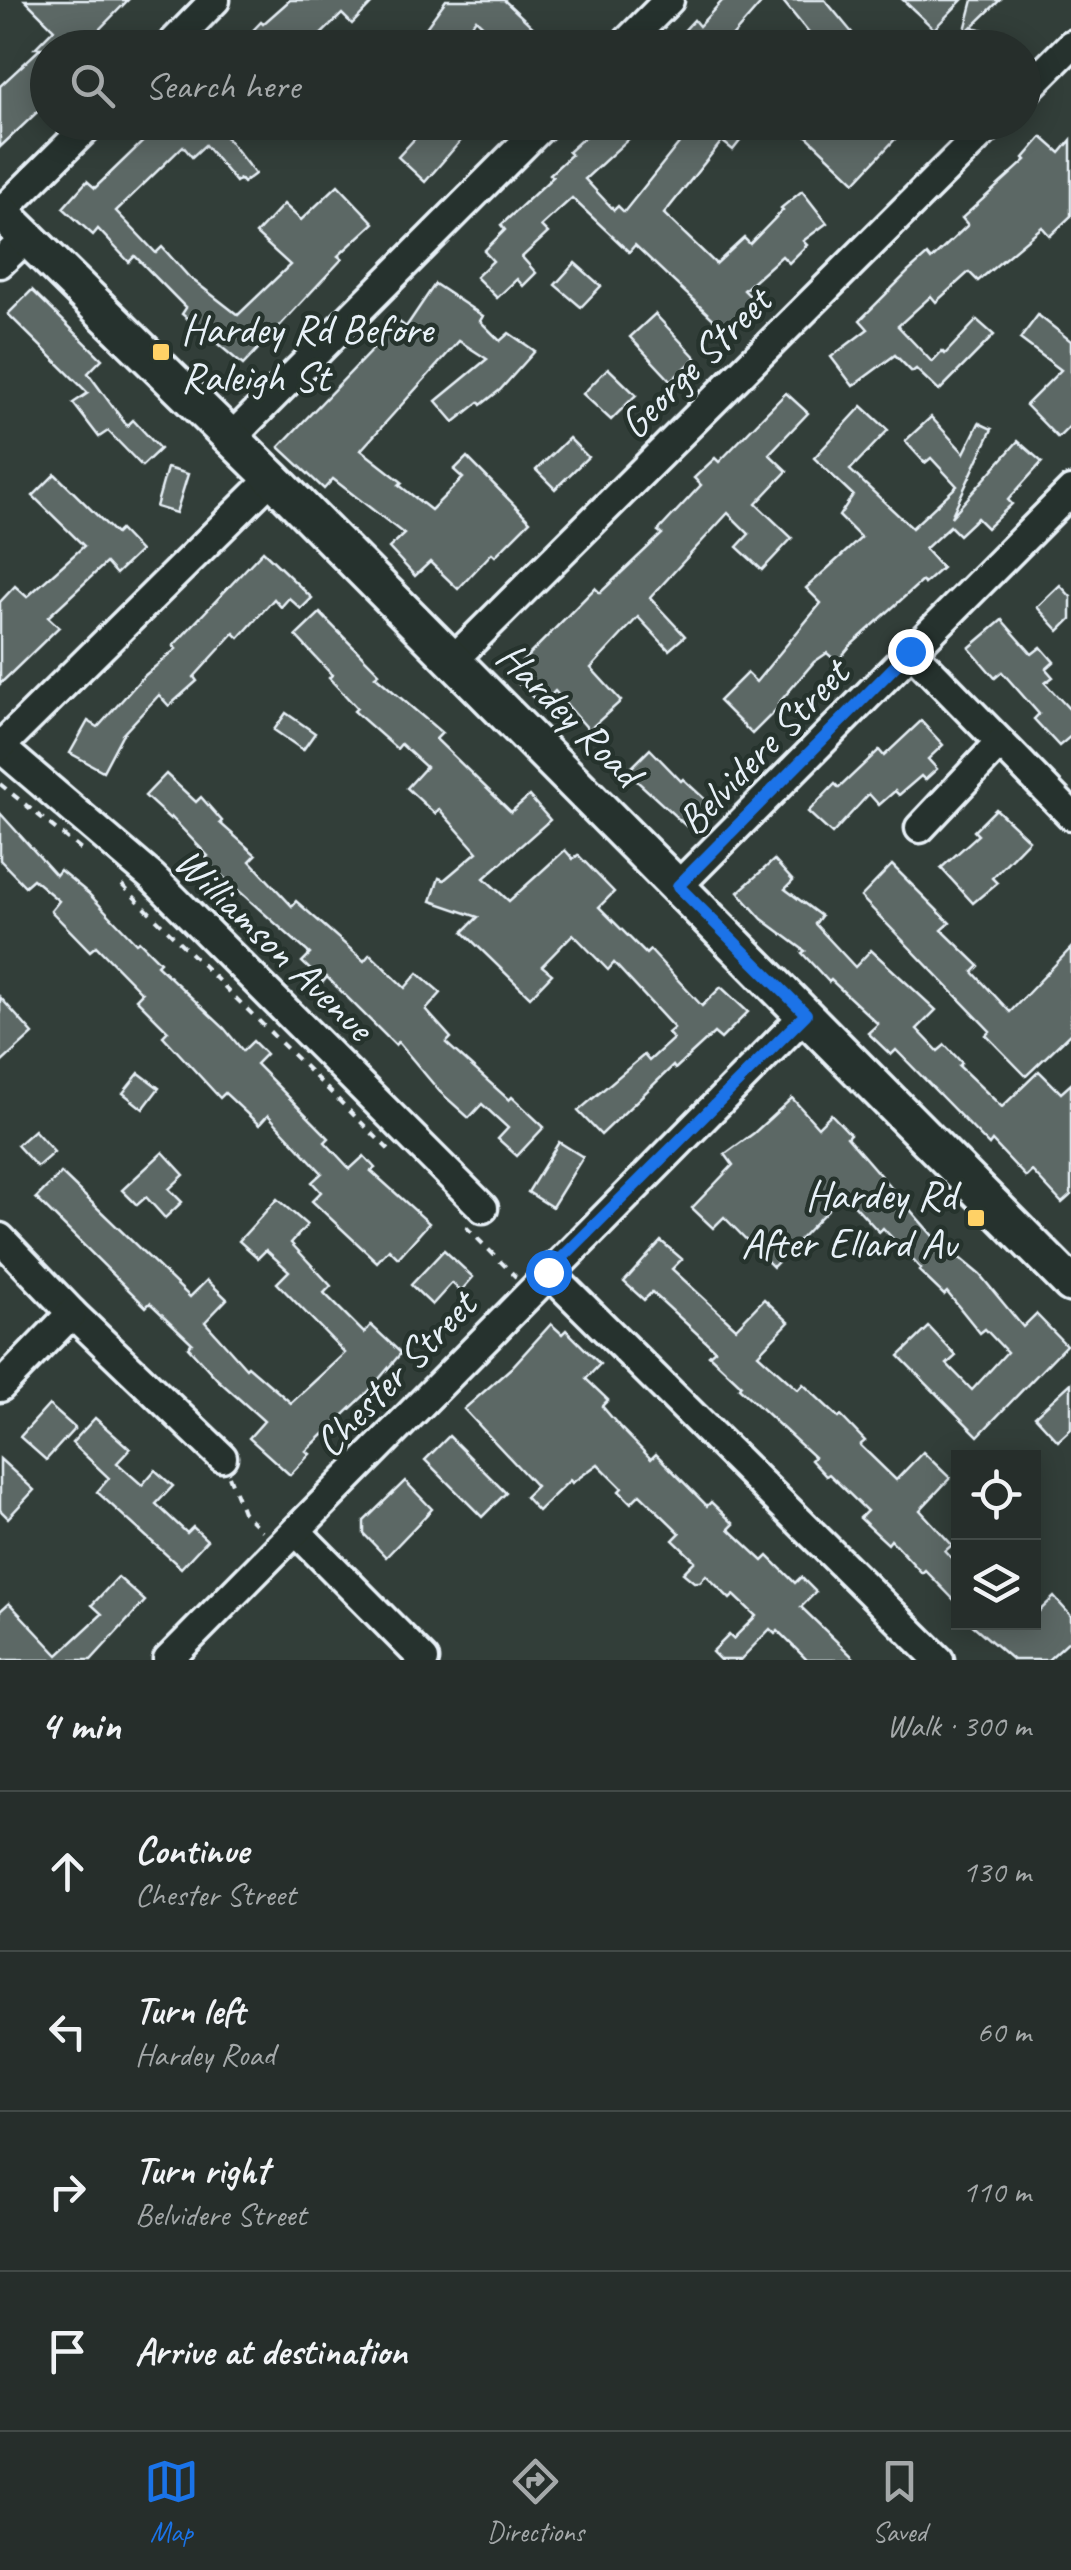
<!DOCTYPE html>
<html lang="en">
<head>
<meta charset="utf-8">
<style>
  body { margin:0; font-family:Caveat,sans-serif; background:#2e3633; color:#f1f3f6 }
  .controls { position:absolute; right:30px; bottom:30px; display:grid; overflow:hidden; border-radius:0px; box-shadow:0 5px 25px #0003 }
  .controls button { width:90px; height:90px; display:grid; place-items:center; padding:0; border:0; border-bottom:2px solid #424a47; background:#262e2b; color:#f1f3f6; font:50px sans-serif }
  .stop { position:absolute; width:30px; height:30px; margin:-22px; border:8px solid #1a73e8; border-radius:50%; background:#fff }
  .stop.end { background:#1a73e8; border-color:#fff; box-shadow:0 2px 10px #0008 }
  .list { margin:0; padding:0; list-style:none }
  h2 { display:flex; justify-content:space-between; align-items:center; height:130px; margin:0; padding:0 40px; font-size:42px }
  h2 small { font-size:32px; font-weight:400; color:#a4a8a9 }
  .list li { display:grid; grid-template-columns:65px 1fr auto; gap:30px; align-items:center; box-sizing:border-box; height:160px; padding:0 40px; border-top:2px solid #424a47 }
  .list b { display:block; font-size:38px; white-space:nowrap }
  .list p { margin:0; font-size:32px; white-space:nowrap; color:#a4a8a9 }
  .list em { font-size:32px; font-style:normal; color:#a4a8a9 }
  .icon { flex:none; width:55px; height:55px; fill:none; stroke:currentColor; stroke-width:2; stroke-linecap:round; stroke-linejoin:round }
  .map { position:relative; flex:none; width:1071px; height:1660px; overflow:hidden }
  .search { position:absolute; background:#262e2b; box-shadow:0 5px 25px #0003; left:30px; right:30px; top:30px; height:110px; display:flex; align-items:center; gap:25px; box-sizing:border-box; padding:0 35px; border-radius:55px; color:#a4a8a9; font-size:38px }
  .sheet { height:770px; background:#262e2b }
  nav { display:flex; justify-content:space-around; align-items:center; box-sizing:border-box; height:140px; border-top:2px solid #424a47; background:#262e2b; font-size:28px; color:#a4a8a9 }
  nav a { display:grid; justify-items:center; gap:5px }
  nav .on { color:#1a73e8 }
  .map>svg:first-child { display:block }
</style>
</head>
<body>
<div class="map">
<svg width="1071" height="1660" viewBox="0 0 1071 1660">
  <rect width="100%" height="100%" fill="#323e39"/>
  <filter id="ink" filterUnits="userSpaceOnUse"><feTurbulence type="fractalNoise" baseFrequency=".01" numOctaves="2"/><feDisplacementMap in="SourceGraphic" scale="20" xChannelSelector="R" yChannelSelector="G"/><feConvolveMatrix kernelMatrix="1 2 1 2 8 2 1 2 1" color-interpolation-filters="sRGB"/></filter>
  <g filter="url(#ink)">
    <g fill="#5c6865" stroke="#e8f1f8" stroke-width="2.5">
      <path d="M25 0H128L81 48H48V102L0 147V86L41 48H35L54 29Z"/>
      <path d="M290 0H375L352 24 342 14 307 48H236L261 22 263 24Z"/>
      <path d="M446 0H504L555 48H506L476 19 455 48H435L420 36Z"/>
      <path d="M723 0H764L722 48H668L694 20 699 26Z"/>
      <path d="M782 0H825L854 35 839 48H821Z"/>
      <path d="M903 0H962L934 29Z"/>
      <path d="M973 0H1000L972 27 991 32 986 48H965L970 28 964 34Z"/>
      <path d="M163 122H241L226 137 255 174 243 183 240 179 236 182 205 145 192 157 183 146 116 211 156 253 162 247 189 277 238 315 290 265 256 234 284 204 301 220 338 185 374 223 338 256 342 259 243 365 182 314 186 308 135 256 129 262 98 229 93 235 63 208 87 181 95 188Z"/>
      <path d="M430 122H477L425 182 398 157Z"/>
      <path d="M601 122H647L585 179 614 210 618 206 624 212 696 122H755L733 150 722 141 664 214 716 264 744 238 750 244 783 210 781 208 802 191 827 223 803 241 807 245 789 263 782 256 744 290 756 302 727 332 635 245 629 252 572 198 541 226 548 233 522 257 536 273 523 286 517 279 497 298 476 277 493 261 484 251 505 230 501 225 553 177 550 174 571 155 568 152Z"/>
      <path d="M792 122H911L855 182Z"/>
      <path d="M1042 137 1060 153 1071 140V216L1050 236 1042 227 978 281 969 272 936 302 931 296 898 326 932 362 942 351 945 354 977 320 994 335 939 391 916 369 912 372 895 355 853 386 831 357 868 329 860 320 908 272 927 255 931 260 968 225 962 218 1026 160 1024 158Z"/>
      <path d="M575 263 601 286 581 307 555 285Z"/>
      <path d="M435 284 483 316 480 321 500 341 509 333 535 351 500 390 481 405 479 402 454 422 436 401 487 359 459 341 361 450 402 482 399 485 431 510 463 478 454 470 467 457 530 521 495 556 492 553 458 589 430 562 415 576 389 548 404 534 333 479 324 489 279 447 399 322 406 327Z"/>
      <path d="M32 290 102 359 88 373 127 426 133 420 160 449 142 466 108 431 99 437 73 403 88 393 8 314Z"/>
      <path d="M655 314 696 358 671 381 630 337Z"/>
      <path d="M1038 315 1071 341V425L1058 438 1026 405 1061 370 1020 339Z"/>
      <path d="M608 368 636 395 611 420 583 394Z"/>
      <path d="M786 393 808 413 769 454 787 471 756 504 792 538 762 570 737 547 749 534 728 513 650 598 685 636 669 650 638 617 591 668 621 701 589 730 555 691 541 705 509 675 595 588 600 593 662 534 658 531 701 485 694 478 715 458 719 462Z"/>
      <path d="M862 406 888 430 850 470 912 528 957 486 931 458 925 463 905 441 931 417 964 453 979 423 992 429 951 517 1018 441 1042 462 1008 500 1012 504 987 528 977 518 959 535 950 526 925 549 942 568 924 584 922 581 851 645 837 662 827 653 814 662 778 704 780 706 752 734 719 701 747 673 756 682 821 603 806 588 861 538 839 516 853 495 814 458Z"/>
      <path d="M569 438 588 457 555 489 536 470Z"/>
      <path d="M167 468 188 474 176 513 156 507Z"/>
      <path d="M55 474 116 534 120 530 140 551 116 574 106 563 48 617 59 627 0 684V602L15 586 27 597 84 546 33 496Z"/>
      <path d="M263 551 312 598 301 609 289 598 281 607 274 599 239 638 234 633 194 677 197 681 169 706 159 695 122 735 103 771 70 753 88 721 98 727 143 677 176 649 173 646Z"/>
      <path d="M1060 585 1071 597V619L1059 631 1037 607Z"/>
      <path d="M320 613 379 673 375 676 442 733 436 739 511 812 529 796 550 820 484 878 509 901 565 850 573 859 578 855 614 892 599 907 646 954 650 950 702 1006 721 987 748 1012 721 1039 714 1033 675 1069 673 1066 601 1135 578 1111 644 1055 649 1061 673 1039 668 1033 674 1028 614 963 608 970 573 934 542 966 552 974 530 997 463 932 478 917 431 901 439 878 444 880 477 852 439 809 435 814 407 788 426 767 401 744 397 749 354 711 357 708 329 678 332 675 296 636Z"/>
      <path d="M1002 620 1032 654 1041 647 1054 662 1046 669 1053 677 1045 683 1071 711V736L1059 746 1034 719 1039 714 1002 672 995 678 969 648Z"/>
      <path d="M286 713 315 733 303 750 274 730Z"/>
      <path d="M921 721 943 745 928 759 937 769 925 780 921 776 899 795 895 791 879 805 869 794 832 834 808 812 835 784 839 788 879 750 884 756Z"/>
      <path d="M650 749 681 781 683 779 708 802 686 826 627 772Z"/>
      <path d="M166 774 196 802 201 797 222 821 220 823 256 855 250 861 292 906 296 901 364 961 370 954 405 988 418 973 441 993 426 1010 451 1038 446 1043 509 1100 512 1097 544 1127 517 1156 498 1139 508 1128 482 1104 469 1118 440 1092 398 1042 395 1045 327 977 323 982 302 962 310 954 204 860 208 856 171 817 170 819 145 796Z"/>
      <path d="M996 809 1029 840 992 878 997 883 973 903 941 868 978 835 974 831Z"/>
      <path d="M0 813 56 875 60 870 88 893 136 943 139 941 160 962 157 965 224 1028 243 1051 253 1041 266 1054 256 1064 329 1138 325 1142 350 1169 364 1156 375 1168 371 1171 429 1223 398 1258 389 1249 377 1262 312 1201 321 1192 312 1182 322 1173 268 1115 259 1125 225 1093 220 1098 163 1036 168 1031 136 999 142 993 96 946 90 951 51 911 59 901 33 879 25 886 0 860Z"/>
      <path d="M774 860 793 881 785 889 821 916 815 924 855 967 871 950 936 1010 917 1029 938 1051 945 1045 962 1063 959 1066 1002 1107 1039 1071 1061 1093 1071 1084V1195L1062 1203 1032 1171 1026 1177 992 1141 989 1145 896 1050 891 1055 868 1033 878 1024 831 980 829 982 802 953 805 951 762 919 738 892Z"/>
      <path d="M892 865 950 923 942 930 979 966 973 972 1010 1012 1071 948V1033L1026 1076 986 1035 990 1031 861 897Z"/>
      <path d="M0 997 33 1034 0 1064Z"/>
      <path d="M139 1073 159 1088 143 1109 123 1093Z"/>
      <path d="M792 1098 818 1127 831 1114 850 1134 847 1137 933 1236 980 1275 1023 1327 1036 1314 1066 1345 978 1436 899 1356 929 1327 956 1356 947 1364 972 1390 1007 1352 985 1329 980 1333 947 1292 944 1295 919 1271 921 1269 883 1228 879 1232 848 1198 842 1195 773 1267 724 1217 713 1228 692 1208 733 1165 725 1154 754 1133Z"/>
      <path d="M34 1130 54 1152 37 1167 17 1145Z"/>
      <path d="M559 1142 583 1157 552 1207 528 1192Z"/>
      <path d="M163 1152 184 1175 169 1189 182 1202 165 1218 146 1197 137 1205 122 1190Z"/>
      <path d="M61 1173 190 1297 207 1280 227 1299 205 1322 246 1368 248 1366 291 1403 345 1353 277 1283 289 1271 266 1250 258 1258 239 1241 277 1199 307 1225 291 1243 331 1286 324 1293 364 1333 371 1325 401 1353 368 1392 306 1451 310 1454 290 1475 249 1438 264 1421 218 1380 188 1347 192 1343 150 1303 146 1307 36 1198Z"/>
      <path d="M661 1241 682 1259 672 1269 736 1328 764 1299 789 1322 758 1354 798 1390 803 1384 839 1418 841 1416 865 1441 860 1445 896 1480 923 1452 950 1478 920 1510 952 1545 945 1551 958 1565V1604L925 1570 922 1573 891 1540 888 1544 860 1518 867 1511 829 1474 826 1476 811 1460 814 1457 739 1388 741 1385 709 1355 715 1350 652 1292 644 1300 624 1282Z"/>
      <path d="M444 1250 473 1277 461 1291 452 1283 432 1305 411 1285Z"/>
      <path d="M551 1324 562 1334 566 1330 600 1364 586 1379 608 1400 602 1406 619 1426 651 1459 656 1454 707 1506 711 1502 734 1524 729 1529 763 1561 768 1556 795 1583 801 1577 816 1592 801 1607 856 1660H807L778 1631 775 1634 770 1629 740 1660H720L712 1652 729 1635 733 1639 756 1616 734 1595 730 1599 706 1575 700 1582H694L683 1573 695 1561 673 1540 680 1533 640 1494 631 1503 619 1491 622 1488 598 1464 572 1483 570 1480 538 1511 525 1497 536 1486 464 1409 511 1368Z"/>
      <path d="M1071 1383V1429L1058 1441 1035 1416Z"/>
      <path d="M49 1405 75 1428 46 1460 20 1437Z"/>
      <path d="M95 1418 130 1449 117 1463 142 1485 155 1470 173 1486 156 1504 187 1533 193 1527 207 1540 181 1568 97 1492 109 1478 72 1443Z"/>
      <path d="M449 1436 506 1493 482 1517 425 1460Z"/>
      <path d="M0 1459 34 1490 8 1518 0 1510Z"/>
      <path d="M405 1481 432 1509 386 1557 364 1534V1521Z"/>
      <path d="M118 1577 145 1601 91 1660H0V1611L9 1603 58 1655 102 1614 92 1605Z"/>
      <path d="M1054 1597 1071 1616V1639L1048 1660H1013L969 1622H1034V1616Z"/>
    </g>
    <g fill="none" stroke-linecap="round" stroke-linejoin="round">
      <defs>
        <g id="minor">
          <path d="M168 48 215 0"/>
          <path d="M621 48 669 0"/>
          <path d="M1024 92 1071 45"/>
          <path d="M1 212 92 122"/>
          <path d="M0 263 26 238"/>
          <path d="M231 438 546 122"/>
          <path d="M911 651 1071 815"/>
          <path d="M453 660 993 122"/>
          <path d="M0 747 153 878 483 1208"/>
          <path d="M0 747 272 478"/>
          <path d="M920 828 1000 743"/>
          <path d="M678 886 1071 491"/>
          <path d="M0 1238 72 1313 222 1457"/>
          <path d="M548 1272 939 1660"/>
          <path d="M0 1387 72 1313"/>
          <path d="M296 1531 424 1660"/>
          <path d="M168 1660 806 1014"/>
        </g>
        <path id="major" d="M0 211 272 478 1071 1284"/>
      </defs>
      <use href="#minor" stroke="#e8f1f8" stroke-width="35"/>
      <use href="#major" stroke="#e8f1f8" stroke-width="42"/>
      <g stroke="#e8f1f8" stroke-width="4" stroke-dasharray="8 8" stroke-linecap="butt">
        <path d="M0 784 85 853"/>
        <path d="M122 885 389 1150"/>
        <path d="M466 1227 516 1277"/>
        <path d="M229 1476 243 1512 262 1531"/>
      </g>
      <use href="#minor" stroke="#26332d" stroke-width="28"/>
      <use href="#major" stroke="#26332d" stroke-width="35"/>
    </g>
  </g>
  <g fill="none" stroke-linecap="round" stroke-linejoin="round" filter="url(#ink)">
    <path stroke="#1a73e8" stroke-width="12" d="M548 1272 806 1014 678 886 910 651"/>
  </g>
  <g fill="#ffd166" stroke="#26332d" stroke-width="4">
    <rect x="151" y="342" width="20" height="20" rx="5"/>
    <rect x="966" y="1208" width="20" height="20" rx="5"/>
  </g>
  <g text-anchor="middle" stroke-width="9" stroke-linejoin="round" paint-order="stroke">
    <g font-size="42" fill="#e8f1f8" stroke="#26332d" text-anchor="start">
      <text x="181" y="343">Hardey Rd Before<tspan x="181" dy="48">Raleigh St</tspan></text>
      <text x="956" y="1209" text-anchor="end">Hardey Rd<tspan x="956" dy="48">After Ellard Av</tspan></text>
    </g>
    <g font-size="42" fill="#e8f1f8" stroke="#26332d">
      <text transform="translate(694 362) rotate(-45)" y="15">George Street</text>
      <text transform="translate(570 713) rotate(45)" y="15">Hardey Road</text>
      <text transform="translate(762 746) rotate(-46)" y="15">Belvidere Street</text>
      <text transform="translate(275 943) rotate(44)" y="15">Williamson Avenue</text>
      <text transform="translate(394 1373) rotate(-46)" y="15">Chester Street</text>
    </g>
  </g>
</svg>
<div class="controls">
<button><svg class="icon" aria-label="locate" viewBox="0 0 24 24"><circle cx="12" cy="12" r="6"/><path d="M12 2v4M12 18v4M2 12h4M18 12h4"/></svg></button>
<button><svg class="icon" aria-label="layers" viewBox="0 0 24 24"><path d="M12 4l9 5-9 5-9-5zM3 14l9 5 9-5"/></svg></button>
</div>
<div class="stop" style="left:548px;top:1272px"></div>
<div class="stop end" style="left:910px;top:651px"></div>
<div class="search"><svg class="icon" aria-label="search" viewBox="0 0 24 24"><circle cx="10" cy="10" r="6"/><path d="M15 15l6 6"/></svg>Search here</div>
</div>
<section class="sheet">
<h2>4 min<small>Walk · 300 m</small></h2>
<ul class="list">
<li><svg class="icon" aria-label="ahead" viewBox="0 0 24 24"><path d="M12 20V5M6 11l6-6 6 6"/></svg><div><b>Continue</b><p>Chester Street</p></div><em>130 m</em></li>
<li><svg class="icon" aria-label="left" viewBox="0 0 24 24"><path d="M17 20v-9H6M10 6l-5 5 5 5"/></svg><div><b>Turn left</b><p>Hardey Road</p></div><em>60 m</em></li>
<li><svg class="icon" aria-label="right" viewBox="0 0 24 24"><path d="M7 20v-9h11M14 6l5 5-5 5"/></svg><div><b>Turn right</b><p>Belvidere Street</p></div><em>110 m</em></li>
<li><svg class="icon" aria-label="arrive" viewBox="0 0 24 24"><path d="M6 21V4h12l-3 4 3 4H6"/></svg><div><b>Arrive at destination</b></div></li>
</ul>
</section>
<nav>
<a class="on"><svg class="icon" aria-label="map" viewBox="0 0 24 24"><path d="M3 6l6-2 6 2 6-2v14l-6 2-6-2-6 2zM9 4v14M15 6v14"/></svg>Map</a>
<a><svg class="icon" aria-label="directions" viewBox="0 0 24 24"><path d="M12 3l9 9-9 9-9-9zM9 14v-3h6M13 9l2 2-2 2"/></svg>Directions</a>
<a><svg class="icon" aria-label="saved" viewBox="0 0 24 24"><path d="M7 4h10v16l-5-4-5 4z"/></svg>Saved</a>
</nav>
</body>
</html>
